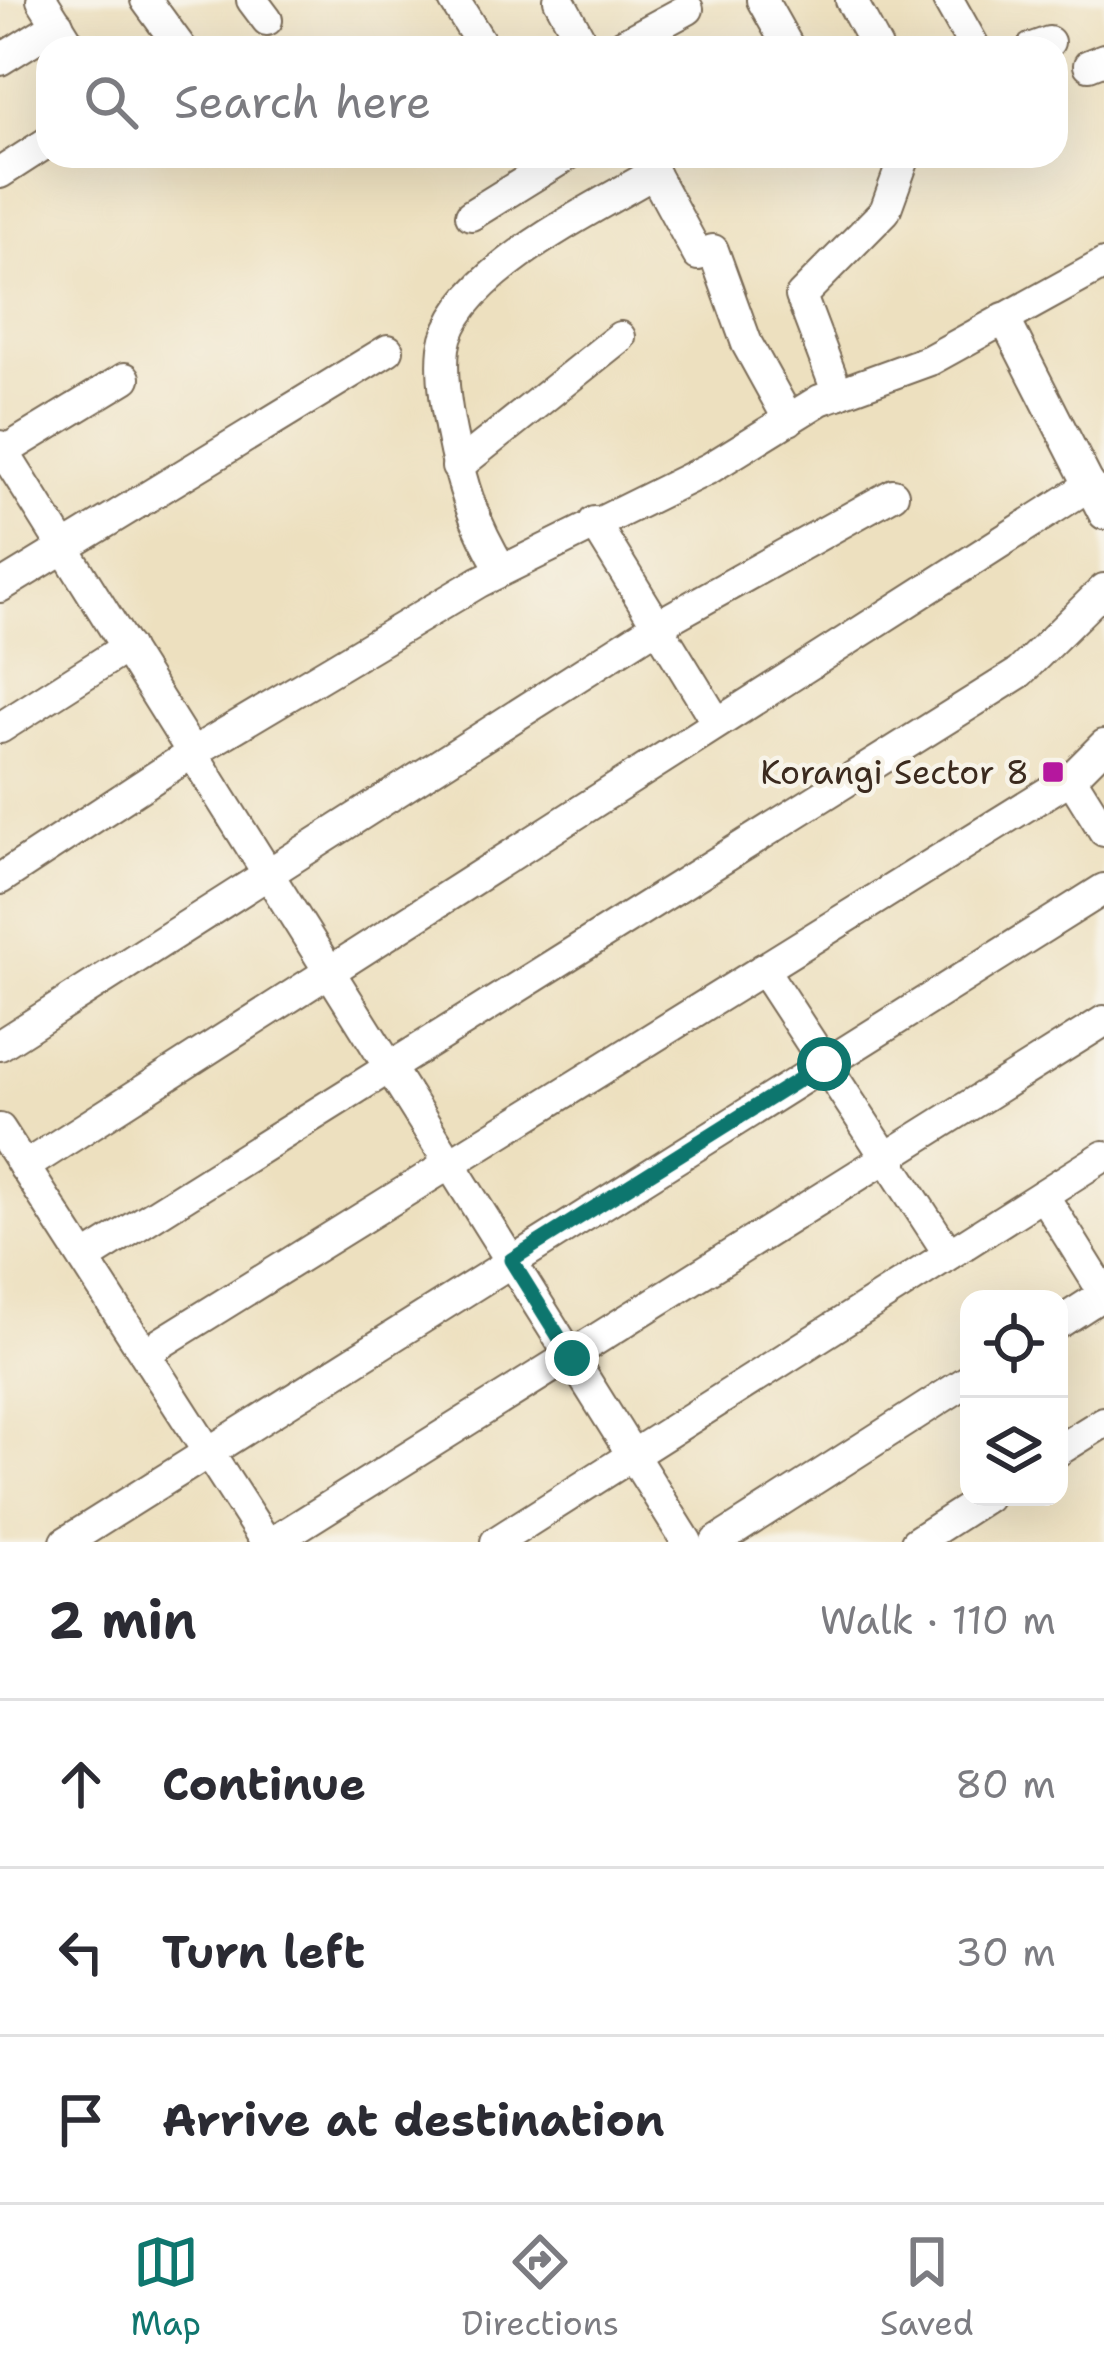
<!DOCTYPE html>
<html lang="en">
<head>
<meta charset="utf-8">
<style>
  body { margin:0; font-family:"Shantell Sans",sans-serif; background:#f2f2f3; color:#2b2b33 }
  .controls { position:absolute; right:36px; bottom:36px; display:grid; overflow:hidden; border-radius:24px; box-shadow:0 12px 48px #0002 }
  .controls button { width:108px; height:108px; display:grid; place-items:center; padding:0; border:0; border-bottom:3px solid #e1e1e2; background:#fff; color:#2b2b33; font:60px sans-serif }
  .stop { position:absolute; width:36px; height:36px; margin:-27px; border:9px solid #0f766e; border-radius:50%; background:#fff }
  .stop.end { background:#0f766e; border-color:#fff; box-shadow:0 3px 12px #0008 }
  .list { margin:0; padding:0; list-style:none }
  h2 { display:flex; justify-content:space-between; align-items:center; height:156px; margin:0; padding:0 48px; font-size:51px }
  h2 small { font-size:39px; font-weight:400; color:#7c7c81 }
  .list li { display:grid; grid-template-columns:78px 1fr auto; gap:36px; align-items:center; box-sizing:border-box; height:168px; padding:0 48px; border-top:3px solid #e1e1e2 }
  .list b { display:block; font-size:45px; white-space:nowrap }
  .list em { font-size:39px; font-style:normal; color:#7c7c81 }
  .icon { flex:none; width:66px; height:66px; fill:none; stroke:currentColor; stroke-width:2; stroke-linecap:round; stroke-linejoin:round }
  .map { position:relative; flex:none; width:1104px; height:1542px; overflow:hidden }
  .search { position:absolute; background:#fff; box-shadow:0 12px 48px #0002; left:36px; right:36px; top:36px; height:132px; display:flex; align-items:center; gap:30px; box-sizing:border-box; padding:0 42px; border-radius:36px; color:#7c7c81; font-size:45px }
  .sheet { height:660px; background:#fff }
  nav { display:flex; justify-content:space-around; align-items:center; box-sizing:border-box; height:168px; border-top:3px solid #e1e1e2; background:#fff; font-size:33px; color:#7c7c81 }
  nav a { display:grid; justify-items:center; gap:6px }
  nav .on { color:#0f766e }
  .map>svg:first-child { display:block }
</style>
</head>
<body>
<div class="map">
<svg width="1104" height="1542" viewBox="0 0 1104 1542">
  <rect width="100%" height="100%" fill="#f7f3e8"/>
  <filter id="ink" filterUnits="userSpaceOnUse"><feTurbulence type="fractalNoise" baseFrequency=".00833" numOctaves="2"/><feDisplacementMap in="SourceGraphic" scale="24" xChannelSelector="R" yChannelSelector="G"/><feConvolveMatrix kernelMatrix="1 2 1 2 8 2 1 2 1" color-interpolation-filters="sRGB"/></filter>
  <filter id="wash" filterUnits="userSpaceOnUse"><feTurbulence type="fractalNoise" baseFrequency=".004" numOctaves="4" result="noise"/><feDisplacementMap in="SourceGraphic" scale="48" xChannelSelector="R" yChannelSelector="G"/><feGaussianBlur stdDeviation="2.7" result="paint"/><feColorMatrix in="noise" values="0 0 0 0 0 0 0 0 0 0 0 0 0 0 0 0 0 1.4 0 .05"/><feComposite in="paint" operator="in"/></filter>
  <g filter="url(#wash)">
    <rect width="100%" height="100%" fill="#ede0bf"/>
  </g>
  <g filter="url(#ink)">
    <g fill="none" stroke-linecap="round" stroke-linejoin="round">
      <defs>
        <g id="minor">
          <path d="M42 0 72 48"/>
          <path d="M146 0 181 48"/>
          <path d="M252 0 267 20"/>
          <path d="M454 0 484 48"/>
          <path d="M559 0 585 48"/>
          <path d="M762 0 789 48"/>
          <path d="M851 0 877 48"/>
          <path d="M948 0 975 48"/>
          <path d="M616 48 688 9"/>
          <path d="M1032 48 1049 42"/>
          <path d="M0 60 58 24"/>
          <path d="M1089 65 1104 59"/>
          <path d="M646 159 698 255 713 250 747 344 789 420"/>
          <path d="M0 173 48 142"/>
          <path d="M471 215 566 156"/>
          <path d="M1004 318 1104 514"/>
          <path d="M838 394 801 296 885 211 905 156"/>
          <path d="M0 446 687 1542"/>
          <path d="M0 454 125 378"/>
          <path d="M457 467 620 337"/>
          <path d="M594 522 717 723"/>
          <path d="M502 570C474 524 461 485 451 432 446 407 441 374 444 348 454 274 595 209 654 173"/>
          <path d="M0 587 388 350"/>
          <path d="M0 728 127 647"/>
          <path d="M1071 778 1104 831"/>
          <path d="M0 879 192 753 479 582 710 468 820 400 930 360 1104 264"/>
          <path d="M763 969 949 1254"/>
          <path d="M0 1045 658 625 893 494"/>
          <path d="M0 1129 266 1542"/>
          <path d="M24 1167 1090 485"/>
          <path d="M1043 1195 1104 1293"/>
          <path d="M84 1259 1019 673 1104 589"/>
          <path d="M1059 1323 1104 1294"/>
          <path d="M145 1353 1071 778 1104 745"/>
          <path d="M1059 1450 1104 1422"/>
          <path d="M66 1542 1104 889"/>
          <path d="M273 1542 1104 1021"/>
          <path d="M496 1542 1104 1156"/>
          <path d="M716 1542 969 1380"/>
          <path d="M916 1542 986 1497"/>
        </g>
      </defs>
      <use href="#minor" stroke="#796a56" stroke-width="34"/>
      <use href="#minor" stroke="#fff" stroke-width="30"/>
    </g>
  </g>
  <g fill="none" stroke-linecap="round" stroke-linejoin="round" filter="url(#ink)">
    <path stroke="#0f766e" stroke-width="15" d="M572 1358 511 1260 824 1064"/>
  </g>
  <rect fill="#b5179e" stroke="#f7f3e8" stroke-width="4.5" x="1041" y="760" width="24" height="24" rx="6"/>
  <g text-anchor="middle" stroke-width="9" stroke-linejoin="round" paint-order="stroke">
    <g font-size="33" fill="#3b2a1e" stroke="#f7f3e8" text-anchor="end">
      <text x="1029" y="784">Korangi Sector 8</text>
    </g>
  </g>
</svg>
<div class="controls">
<button><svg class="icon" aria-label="locate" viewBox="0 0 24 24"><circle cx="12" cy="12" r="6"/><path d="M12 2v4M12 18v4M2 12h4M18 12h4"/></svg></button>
<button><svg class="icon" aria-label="layers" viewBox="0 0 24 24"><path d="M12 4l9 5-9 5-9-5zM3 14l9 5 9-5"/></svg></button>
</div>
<div class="stop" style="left:824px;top:1064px"></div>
<div class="stop end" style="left:572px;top:1358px"></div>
<div class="search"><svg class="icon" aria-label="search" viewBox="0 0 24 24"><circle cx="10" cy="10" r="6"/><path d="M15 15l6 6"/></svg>Search here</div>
</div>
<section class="sheet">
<h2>2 min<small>Walk · 110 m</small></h2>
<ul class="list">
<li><svg class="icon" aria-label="ahead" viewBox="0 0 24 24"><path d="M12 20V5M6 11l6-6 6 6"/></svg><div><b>Continue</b></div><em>80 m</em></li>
<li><svg class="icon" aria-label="left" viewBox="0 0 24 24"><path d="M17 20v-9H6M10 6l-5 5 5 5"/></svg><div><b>Turn left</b></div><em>30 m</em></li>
<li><svg class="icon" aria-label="arrive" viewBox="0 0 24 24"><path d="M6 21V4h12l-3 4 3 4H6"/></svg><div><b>Arrive at destination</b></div></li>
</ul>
</section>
<nav>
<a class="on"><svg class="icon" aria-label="map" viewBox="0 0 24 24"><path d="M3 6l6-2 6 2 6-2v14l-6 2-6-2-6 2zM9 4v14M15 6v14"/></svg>Map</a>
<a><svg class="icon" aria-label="directions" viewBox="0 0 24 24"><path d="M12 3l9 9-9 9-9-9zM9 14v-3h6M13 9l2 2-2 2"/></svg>Directions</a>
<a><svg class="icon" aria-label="saved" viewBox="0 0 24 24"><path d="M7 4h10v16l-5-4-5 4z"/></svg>Saved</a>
</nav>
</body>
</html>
